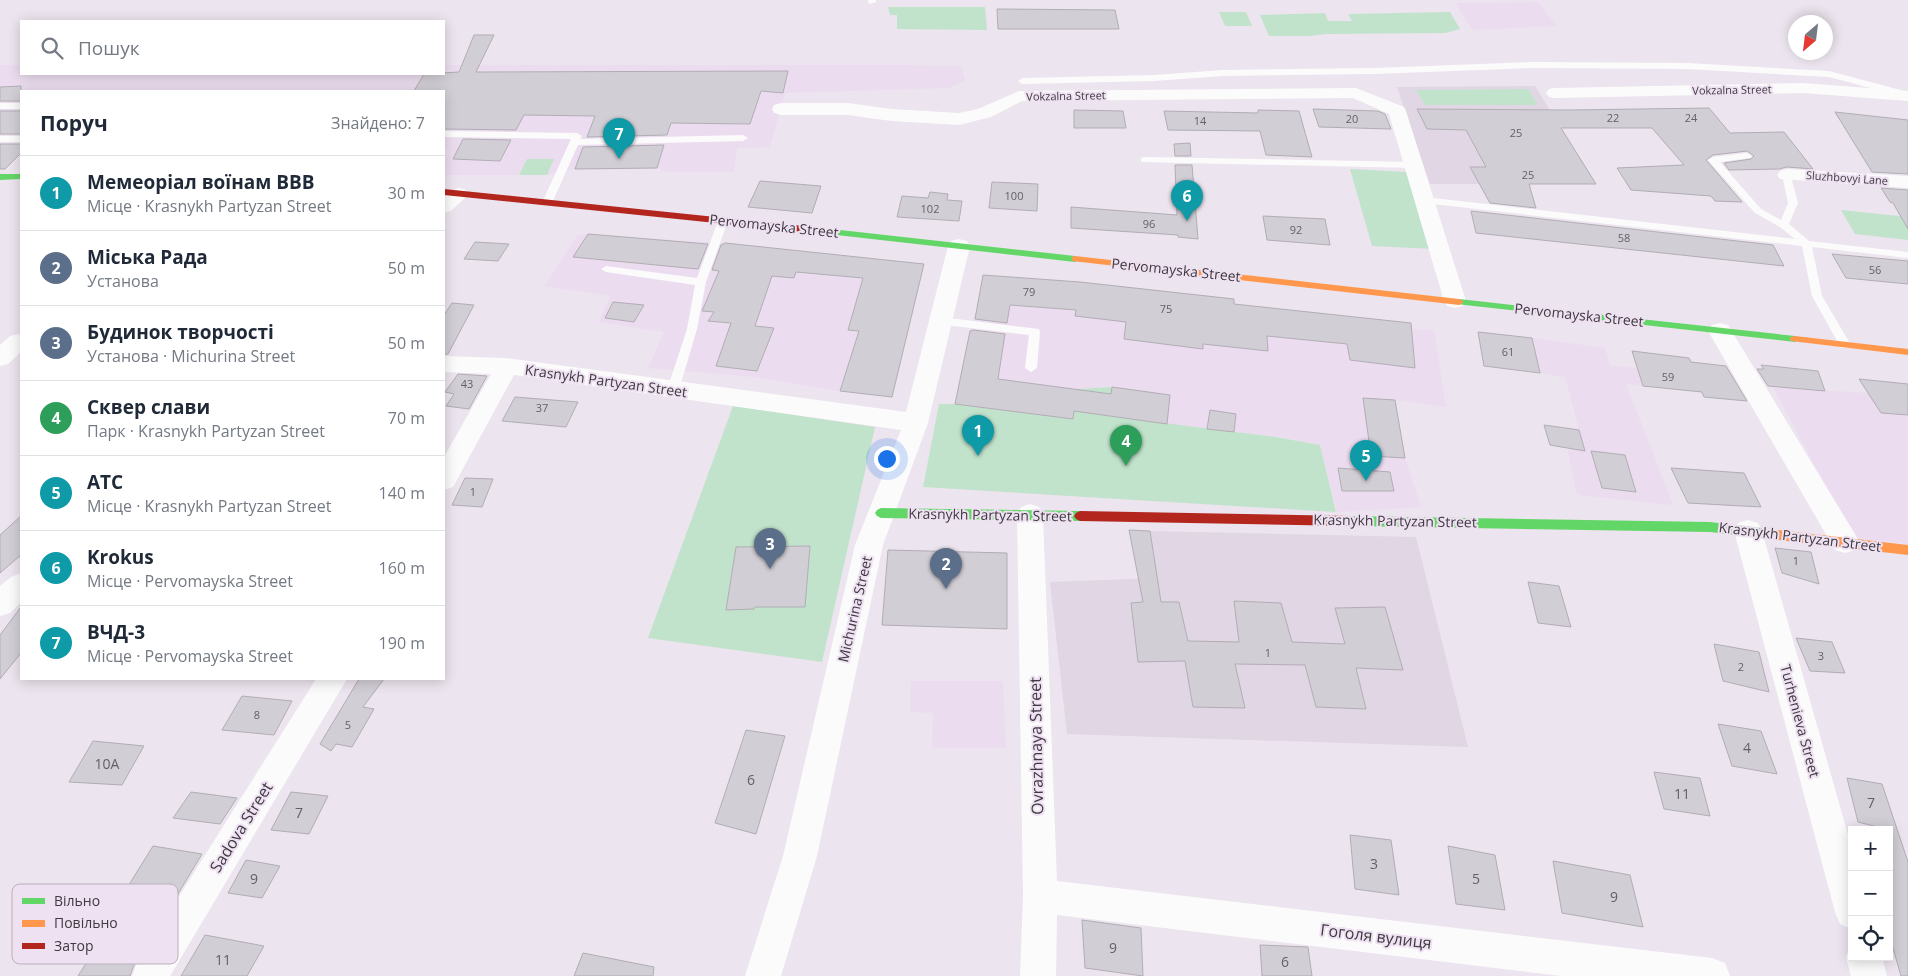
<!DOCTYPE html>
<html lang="uk">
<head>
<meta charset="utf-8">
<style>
  body { margin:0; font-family:"Open Sans",sans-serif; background:#f2f2f3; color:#1f2937 }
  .controls { position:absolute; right:15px; bottom:15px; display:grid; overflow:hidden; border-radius:0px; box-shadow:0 2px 12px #0003 }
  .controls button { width:45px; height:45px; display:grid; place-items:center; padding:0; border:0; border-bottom:1px solid #e0e1e3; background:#fff; color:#1f2937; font:25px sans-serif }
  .compass { position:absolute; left:1788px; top:15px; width:45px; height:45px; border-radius:50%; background:#fff; box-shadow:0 2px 12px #0003; rotate:208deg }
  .you { position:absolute; left:886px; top:458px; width:18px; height:18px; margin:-12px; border:4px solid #fff; border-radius:50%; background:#1a73e8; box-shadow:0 0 0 8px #1a73e833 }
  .badge { display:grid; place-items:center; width:32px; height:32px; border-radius:50%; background:#0f766e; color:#fff; font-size:16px; font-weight:700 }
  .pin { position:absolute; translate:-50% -41px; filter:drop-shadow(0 1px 2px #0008) }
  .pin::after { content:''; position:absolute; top:26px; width:18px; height:15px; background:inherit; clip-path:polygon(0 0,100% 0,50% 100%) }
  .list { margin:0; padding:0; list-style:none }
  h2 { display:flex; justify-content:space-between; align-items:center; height:65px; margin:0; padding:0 20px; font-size:21px }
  h2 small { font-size:16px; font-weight:400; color:#747a83 }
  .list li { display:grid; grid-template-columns:32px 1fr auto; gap:15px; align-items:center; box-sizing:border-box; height:75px; padding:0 20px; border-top:1px solid #e0e1e3 }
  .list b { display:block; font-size:19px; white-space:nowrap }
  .list p { margin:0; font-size:16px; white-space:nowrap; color:#747a83 }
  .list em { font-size:16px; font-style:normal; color:#747a83 }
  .icon { flex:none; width:28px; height:28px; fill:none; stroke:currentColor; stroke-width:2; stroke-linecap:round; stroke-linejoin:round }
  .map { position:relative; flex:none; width:1908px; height:976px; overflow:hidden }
  .search { position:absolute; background:#fff; box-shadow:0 2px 12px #0003; left:20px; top:20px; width:425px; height:55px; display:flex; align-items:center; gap:12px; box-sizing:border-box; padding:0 18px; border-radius:0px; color:#747a83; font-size:19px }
  .panel { position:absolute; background:#fff; box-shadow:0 2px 12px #0003; left:20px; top:90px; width:425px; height:590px; border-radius:0px }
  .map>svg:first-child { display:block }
</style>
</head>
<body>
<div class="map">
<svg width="1908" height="976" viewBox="0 0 1908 976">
  <rect width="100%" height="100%" fill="#ece4ee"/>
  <g fill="#ebddef">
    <path d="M1538 2 1557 26 1473 30 1455 3Z"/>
    <path d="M0 65H21V74H444V65H907L961 66 965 81 948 88 785 93 770 147 737 148 734 172H668L657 168 575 169 547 175H444V164L449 151 444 150V91H21V113H0Z"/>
    <path d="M578 234 725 243 805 251 811 252 804 273 890 280 848 330 863 332 856 360H850L839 391 755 377 648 368 664 332 599 322 610 296 545 286Z"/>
    <path d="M978 302 1076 310V316L1126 322 1125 339 1202 349 1203 344 1267 336 1347 344 1350 360 1414 368 1412 329 1434 330 1446 407 1395 400 1405 458 1421 507 1337 512 1320 445 1279 437 1167 424 1169 395 1112 387 1077 389 962 375 999 372 1005 335 970 331Z"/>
    <path d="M1532 338 1605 348 1610 365 1637 368 1643 386 1626 384 1673 505 1577 495 1567 448 1550 445 1544 425 1579 429 1565 377 1540 373Z"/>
    <path d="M1773 387 1868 393 1908 415V544L1854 539Z"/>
    <path d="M911 681H1003L1006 748H932L933 713 910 712Z"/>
  </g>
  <g fill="#e1d6e4">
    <path d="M1535 86 1596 184H1430L1397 87Z"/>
    <path d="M1150 531 1416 537 1468 747 1067 734 1050 582 1157 578Z"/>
  </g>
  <g fill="#c1e3cc">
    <path d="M888 7H985L987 30 897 29V15H890Z"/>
    <path d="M1219 12H1246L1252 26H1225Z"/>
    <path d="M1450 12 1460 29 1445 33 1327 34 1308 36H1269L1260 15 1325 13 1328 21H1352L1348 14Z"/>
    <path d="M1528 89 1538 105H1425L1416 90Z"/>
    <path d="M527 159H554L547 175H519Z"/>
    <path d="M1350 169 1407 172 1434 249 1372 246Z"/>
    <path d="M1841 210 1908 217V240L1855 234Z"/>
    <path d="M1112 387 1108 416 1276 437 1320 445 1336 512 923 487 939 404H955L1073 419 1077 389Z"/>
    <path d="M733 406 875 427 822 662 648 638Z"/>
  </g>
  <g fill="#d2ced5" stroke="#b2adb5">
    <path d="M997 9 1115 10 1119 29H998Z"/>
    <path d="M474 35H494L476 72 788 71 783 93 761 91 750 124 671 123 667 135 587 137 595 116 524 115 516 130 444 129V91H414L424 74 459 72Z"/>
    <path d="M21 86V101H0V87Z"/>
    <path d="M1709 108 1730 133 1784 132 1813 169 1787 167 1779 169 1729 170 1724 163 1751 159 1754 156 1747 151 1713 155 1706 160 1742 202 1715 201 1711 196 1631 190 1617 168 1684 165 1652 128H1561L1596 184H1529L1536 208 1490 203 1470 167H1486L1466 130 1427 129 1417 109 1570 110Z"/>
    <path d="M1313 109 1378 111 1385 114 1391 129 1319 127Z"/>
    <path d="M1074 110 1123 111 1126 128H1074Z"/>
    <path d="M1258 110 1299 111 1312 157 1266 155 1260 131 1168 130 1164 111 1258 113Z"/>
    <rect x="0" y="111" width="21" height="23"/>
    <path d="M1835 112 1908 120V174L1872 172Z"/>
    <path d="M463 139 511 140 500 161 453 159Z"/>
    <path d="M1190 143 1191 156H1175L1174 144Z"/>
    <path d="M0 144H21V153L5 169H0Z"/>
    <path d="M664 145 657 168 575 169 583 147Z"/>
    <path d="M1175 165H1192L1198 239 1178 237V235L1071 228V207L1177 215Z"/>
    <path d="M760 181 821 186 812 213 748 207Z"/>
    <path d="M992 182 1038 184 1037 211 989 208Z"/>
    <path d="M1881 188 1908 190V229L1893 203 1890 202Z"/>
    <path d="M930 192 948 194 947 200 962 201 959 221 897 217 902 196 928 198Z"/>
    <path d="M1471 211 1773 245 1784 266 1476 233Z"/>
    <path d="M1263 216 1325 219 1330 245 1267 240Z"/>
    <path d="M588 234 708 244 698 269 573 257Z"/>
    <path d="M475 242 509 244 498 261 464 259Z"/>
    <path d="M725 243 924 264 892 397 840 391 859 331 848 330 863 278 796 272 794 278 772 276 755 326 774 328 757 371 716 366 731 323 708 321 714 312 702 311 719 271 712 270 721 245Z"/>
    <path d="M1832 254 1908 261V284L1846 278Z"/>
    <path d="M983 275 1080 282 1234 299V304L1411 323 1415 368 1350 360 1347 344 1267 336 1268 351 1203 344V349L1124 339 1126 322 1075 316 1076 310 1010 305 1007 323 975 319Z"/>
    <path d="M613 302 644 305 634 322 605 318Z"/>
    <path d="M452 303 474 305 448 354H444V315Z"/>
    <path d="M973 330 1005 334 998 379 1111 394 1112 387 1170 395 1167 424 1074 411 1073 419 955 404 970 331Z"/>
    <path d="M1478 332 1532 338 1540 373 1484 366Z"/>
    <path d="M1632 351 1689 358 1691 362 1726 366 1747 401 1704 397 1702 392 1643 386Z"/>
    <path d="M1761 365 1818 371 1825 391 1768 386 1757 369H1764Z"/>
    <path d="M458 374 487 376 469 409 446 406 454 394 445 392Z"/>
    <path d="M1859 379 1908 384V415L1881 413Z"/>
    <path d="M515 397 578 402 566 427 502 421Z"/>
    <path d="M1363 398 1395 400 1405 458 1371 456Z"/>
    <path d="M1210 410 1236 414 1234 432 1207 429Z"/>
    <path d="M1544 425 1579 430 1585 451 1550 445Z"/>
    <path d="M1591 451 1625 455 1636 492 1602 488Z"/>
    <path d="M1338 468 1390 472 1394 491H1342Z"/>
    <path d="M1671 468 1744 473 1761 507 1688 503Z"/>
    <path d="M465 478 493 479 482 507 452 505Z"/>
    <path d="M21 516V555L0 573V535Z"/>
    <path d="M1129 530 1150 531 1161 602H1179L1188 641 1239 642 1234 601 1281 603 1292 642 1345 644 1335 608 1385 607 1403 670 1356 668 1366 709 1316 707 1305 665 1235 664 1245 708 1193 707 1185 661 1138 662 1131 603 1143 602Z"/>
    <path d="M810 546 805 607H755L754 609 726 610 736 547Z"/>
    <path d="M1775 548 1811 552 1819 584 1782 573Z"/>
    <path d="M888 550 1007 553V629L882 625Z"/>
    <path d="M1528 582 1559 586 1571 627 1538 623Z"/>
    <path d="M21 607V653L0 679V635Z"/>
    <path d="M1796 638 1832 642 1845 673 1810 671Z"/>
    <path d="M1714 644 1759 652 1769 692 1723 681Z"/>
    <path d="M359 679H384L363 707 374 709 352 747 336 744 331 751 320 744Z"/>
    <path d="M242 696 292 701 274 735 222 730Z"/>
    <path d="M1718 724 1761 731 1777 774 1732 766Z"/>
    <path d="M746 730 785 736 756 834 715 823Z"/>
    <path d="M93 741 144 746 122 785 69 782Z"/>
    <path d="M1654 772 1700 778 1710 816 1664 809Z"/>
    <path d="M1847 778 1882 784 1908 862V976H1901L1889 934V830L1858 822Z"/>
    <path d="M191 792 237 798 220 824 173 818Z"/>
    <path d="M291 792 328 796 309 834 271 830Z"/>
    <path d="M1350 835 1391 840 1399 895 1355 889Z"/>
    <path d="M153 846 202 854 167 912 117 904Z"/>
    <path d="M1448 846 1495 855 1505 910 1456 904Z"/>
    <path d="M246 860 280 866 262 898 228 893Z"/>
    <path d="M1553 861 1630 875 1643 927 1562 913Z"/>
    <path d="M1082 920 1141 928 1143 976 1085 968Z"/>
    <path d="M205 935 264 946 247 976H181Z"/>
    <path d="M102 938 146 945 135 962 130 976H78Z"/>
    <path d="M1260 945 1308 947 1312 976H1262Z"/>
    <path d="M583 953 654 967 653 976H574Z"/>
  </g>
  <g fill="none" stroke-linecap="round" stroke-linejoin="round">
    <g fill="#fcfbfc" fill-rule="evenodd">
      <path d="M868 0H876V2L869 4Z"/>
      <path d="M1533 62 1687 63 1829 71 1908 92V98L1829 77 1687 69 1533 68 1374 74 1222 76 1154 81 1022 84 1018 81 1022 78 1154 75 1222 70 1374 68Z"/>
      <rect x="0" y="103" width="21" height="6"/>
      <path d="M444 131 577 133 582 136 580 139 743 135 748 138 743 141 578 145 552 203 547 206 542 203 571 139 444 137Z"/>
      <rect x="0" y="136" width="21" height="6"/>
      <path d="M1747 153 1752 156 1750 158 1720 162 1761 209 1781 220 1788 203 1782 175 1787 172 1790 173 1798 203 1789 224 1809 241 1908 252V258L1812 247 1822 296 1851 345 1849 348H1841L1812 296 1802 246 1424 203 1419 200 1424 197 1795 239 1780 227 1755 213 1708 160 1713 157Z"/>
      <path d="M1144 157 1414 162 1419 165 1414 168 1141 162V158Z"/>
      <path d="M723 218 728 221 706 282 697 329 679 390 673 394 667 390 687 329 695 285 606 272 601 269 606 266 697 278 718 221Z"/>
      <path d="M941 317 1039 329 1040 332 1037 368 1031 372 1025 368 1029 335 937 324 936 321 937 318Z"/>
    </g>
    <g fill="#fcfbfc" fill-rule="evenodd">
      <path d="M1803 83 1908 91V101L1803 93 1555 98 1549 97 1546 93 1549 89 1555 88Z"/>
      <path d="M1356 88 1404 107 1406 111 1466 301 1463 306 1455 308 1447 306 1444 301 1389 114 1353 98 1022 101 991 117 959 125 891 121 848 115H781L774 113 772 109 774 105 781 103H848L891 109 959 113 978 109 1019 91Z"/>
      <path d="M1787 169 1908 176V188L1780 179 1777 175 1780 171Z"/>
      <path d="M459 188 466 190 469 194 451 211 444 213V197L452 190Z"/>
      <path d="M959 239 967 241 970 246 928 423 883 545 817 856 781 976H745L783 856 855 545 901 430 514 375 453 487 444 490V457L491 374 444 372V356L507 358 906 412 948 246 951 241Z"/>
      <path d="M1720 323 1728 325 1855 534 1859 542 1855 550 1845 553 1835 550 1708 331 1712 325Z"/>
      <path d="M18 334 21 335V352L8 364 0 366V345L10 336Z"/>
      <path d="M1030 504 1039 507 1043 515 1057 881 1712 958 1725 963 1730 976H1561L1057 915 1056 976H1020L1023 896 1017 515 1021 507Z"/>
      <path d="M1748 520 1758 523 1762 531 1852 849V929L1840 924 1835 912 1734 531 1738 523Z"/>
      <path d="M21 573V602L10 613 0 616V586L11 577Z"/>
      <path d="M316 679H347L170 976H132L137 963Z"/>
      <path d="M1851 944 1852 957H1882L1887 976H1851L1846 957Z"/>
    </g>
    <g fill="#63d668" fill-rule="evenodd">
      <path d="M0 174H21V179L0 180Z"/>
      <path d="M804 226 1075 256 1080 259 1075 262 801 231V227Z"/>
      <path d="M1459 299 1795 336 1800 339 1795 342 1456 304 1454 302Z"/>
      <path d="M881 508 1080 511 1084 513 1086 516 1084 519 1080 521 881 518 877 516 875 513 877 510Z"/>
      <path d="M1351 516 1710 522 1770 529 1774 531 1776 534 1774 537 1770 539 1710 532 1351 526 1347 524 1345 521 1347 518Z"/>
    </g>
    <g fill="#ff974d" fill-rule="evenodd">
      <path d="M1075 256 1459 299 1464 302 1459 305 1072 261V257Z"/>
      <path d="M1795 336 1908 349V355L1791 341 1790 339 1791 337Z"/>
      <path d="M1770 529 1908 545V555L1770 539 1766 537 1764 534 1766 531Z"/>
    </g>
    <g fill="#b3261e" fill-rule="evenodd">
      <path d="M444 189 804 226 808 229 804 232 444 195Z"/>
      <path d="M1080 511 1351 516 1355 518 1357 521 1355 524 1351 526 1080 521 1076 519 1074 516 1076 513Z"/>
    </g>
  </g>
  <g text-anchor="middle" stroke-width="4" stroke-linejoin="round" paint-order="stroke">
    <g font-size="11" fill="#3f3a40" stroke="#eee1f1">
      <text transform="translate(1732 90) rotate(-1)" y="4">Vokzalna Street</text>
      <text transform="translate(1066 96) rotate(-1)" y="4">Vokzalna Street</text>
      <text transform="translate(1847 178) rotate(4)" y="4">Sluzhbovyi Lane</text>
    </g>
    <g font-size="11" fill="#646066">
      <text x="1613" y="122">22</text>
      <text x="1691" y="122">24</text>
      <text x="1352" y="123">20</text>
      <text x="1200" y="125">14</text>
      <text x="1516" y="137">25</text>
      <text x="1528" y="179">25</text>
      <text x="1014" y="200">100</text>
      <text x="930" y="213">102</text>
      <text x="1149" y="228">96</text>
      <text x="1296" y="234">92</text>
      <text x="1624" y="242">58</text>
      <text x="1875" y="274">56</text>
      <text x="1029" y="296">79</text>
      <text x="1166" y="313">75</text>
      <text x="1508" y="356">61</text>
      <text x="1668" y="381">59</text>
      <text x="467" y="388">43</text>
      <text x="542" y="412">37</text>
      <text x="473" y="496">1</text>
      <text x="1796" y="565">1</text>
      <text x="1268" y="657">1</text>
      <text x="1821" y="660">3</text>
      <text x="1741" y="671">2</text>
      <text x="257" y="719">8</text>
      <text x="348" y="729">5</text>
    </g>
    <g font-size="14" fill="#3f3a40" stroke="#eee1f1">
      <text transform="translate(774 226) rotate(6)" y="5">Pervomayska Street</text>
      <text transform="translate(1176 270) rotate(6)" y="5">Pervomayska Street</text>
      <text transform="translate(1579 315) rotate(6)" y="5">Pervomayska Street</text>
      <text transform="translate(606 381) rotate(8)" y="5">Krasnykh Partyzan Street</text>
      <text transform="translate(990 515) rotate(1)" y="5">Krasnykh Partyzan Street</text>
      <text transform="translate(1395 521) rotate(1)" y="5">Krasnykh Partyzan Street</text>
      <text transform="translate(1800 537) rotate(7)" y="5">Krasnykh Partyzan Street</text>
      <text transform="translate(855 609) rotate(-77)" y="5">Michurina Street</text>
      <text transform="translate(1800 721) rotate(75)" y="5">Turhenieva Street</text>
    </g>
    <g font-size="14" fill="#646066">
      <text x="1747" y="753">4</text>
      <text x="107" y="769">10А</text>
      <text x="751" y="785">6</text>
      <text x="1682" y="799">11</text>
      <text x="1871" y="808">7</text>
      <text x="299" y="818">7</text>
      <text x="1374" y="869">3</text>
      <text x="254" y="884">9</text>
      <text x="1476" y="884">5</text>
      <text x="1614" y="902">9</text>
      <text x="1113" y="953">9</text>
      <text x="223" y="965">11</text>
      <text x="1285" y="967">6</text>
    </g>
    <g font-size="16" fill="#3f3a40" stroke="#eee1f1">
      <text transform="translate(1036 746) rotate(-91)" y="6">Ovrazhnaya Street</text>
      <text transform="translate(241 827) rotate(-58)" y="6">Sadova Street</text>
      <text transform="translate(1376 936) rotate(7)" y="6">Гоголя вулиця</text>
    </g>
  </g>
  <rect x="12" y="884" width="166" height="80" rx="8" fill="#eee1f1" stroke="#baafbc" stroke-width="1"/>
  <rect x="22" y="898" width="23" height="6" fill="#63d668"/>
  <rect x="22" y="920" width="23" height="7" fill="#ff974d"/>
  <rect x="22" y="943" width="23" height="6" fill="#b3261e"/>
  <g font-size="14" fill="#3f3a40">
    <text x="54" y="906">Вільно</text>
    <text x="54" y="928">Повільно</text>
    <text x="54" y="951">Затор</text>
  </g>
</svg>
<div class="controls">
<button>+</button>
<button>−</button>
<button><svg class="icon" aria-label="locate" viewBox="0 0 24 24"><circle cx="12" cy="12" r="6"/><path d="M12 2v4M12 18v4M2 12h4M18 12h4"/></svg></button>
</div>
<svg class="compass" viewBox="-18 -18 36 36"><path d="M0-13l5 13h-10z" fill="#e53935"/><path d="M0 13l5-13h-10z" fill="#747a83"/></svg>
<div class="you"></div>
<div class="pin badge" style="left:978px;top:456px;background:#0f9aa8">1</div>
<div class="pin badge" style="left:946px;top:589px;background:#5c6f8a">2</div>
<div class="pin badge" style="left:770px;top:569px;background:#5c6f8a">3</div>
<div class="pin badge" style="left:1126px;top:466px;background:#2e9e5b">4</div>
<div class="pin badge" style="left:1366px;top:481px;background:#0f9aa8">5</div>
<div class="pin badge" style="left:1187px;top:221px;background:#0f9aa8">6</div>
<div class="pin badge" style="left:619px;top:159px;background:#0f9aa8">7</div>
<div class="search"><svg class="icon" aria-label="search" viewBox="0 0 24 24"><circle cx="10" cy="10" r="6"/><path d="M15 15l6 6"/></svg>Пошук</div>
<section class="panel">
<h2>Поруч<small>Знайдено: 7</small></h2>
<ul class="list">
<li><span class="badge" style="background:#0f9aa8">1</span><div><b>Мемеоріал воїнам ВВВ</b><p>Місце · Krasnykh Partyzan Street</p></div><em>30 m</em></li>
<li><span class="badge" style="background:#5c6f8a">2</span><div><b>Міська Рада</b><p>Установа</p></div><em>50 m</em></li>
<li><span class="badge" style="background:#5c6f8a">3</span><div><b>Будинок творчості</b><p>Установа · Michurina Street</p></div><em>50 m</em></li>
<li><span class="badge" style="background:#2e9e5b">4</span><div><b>Сквер слави</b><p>Парк · Krasnykh Partyzan Street</p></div><em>70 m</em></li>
<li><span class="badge" style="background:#0f9aa8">5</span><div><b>АТС</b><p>Місце · Krasnykh Partyzan Street</p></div><em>140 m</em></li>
<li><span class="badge" style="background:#0f9aa8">6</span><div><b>Krokus</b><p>Місце · Pervomayska Street</p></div><em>160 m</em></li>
<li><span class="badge" style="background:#0f9aa8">7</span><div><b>ВЧД-3</b><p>Місце · Pervomayska Street</p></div><em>190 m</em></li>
</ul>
</section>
</div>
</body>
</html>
